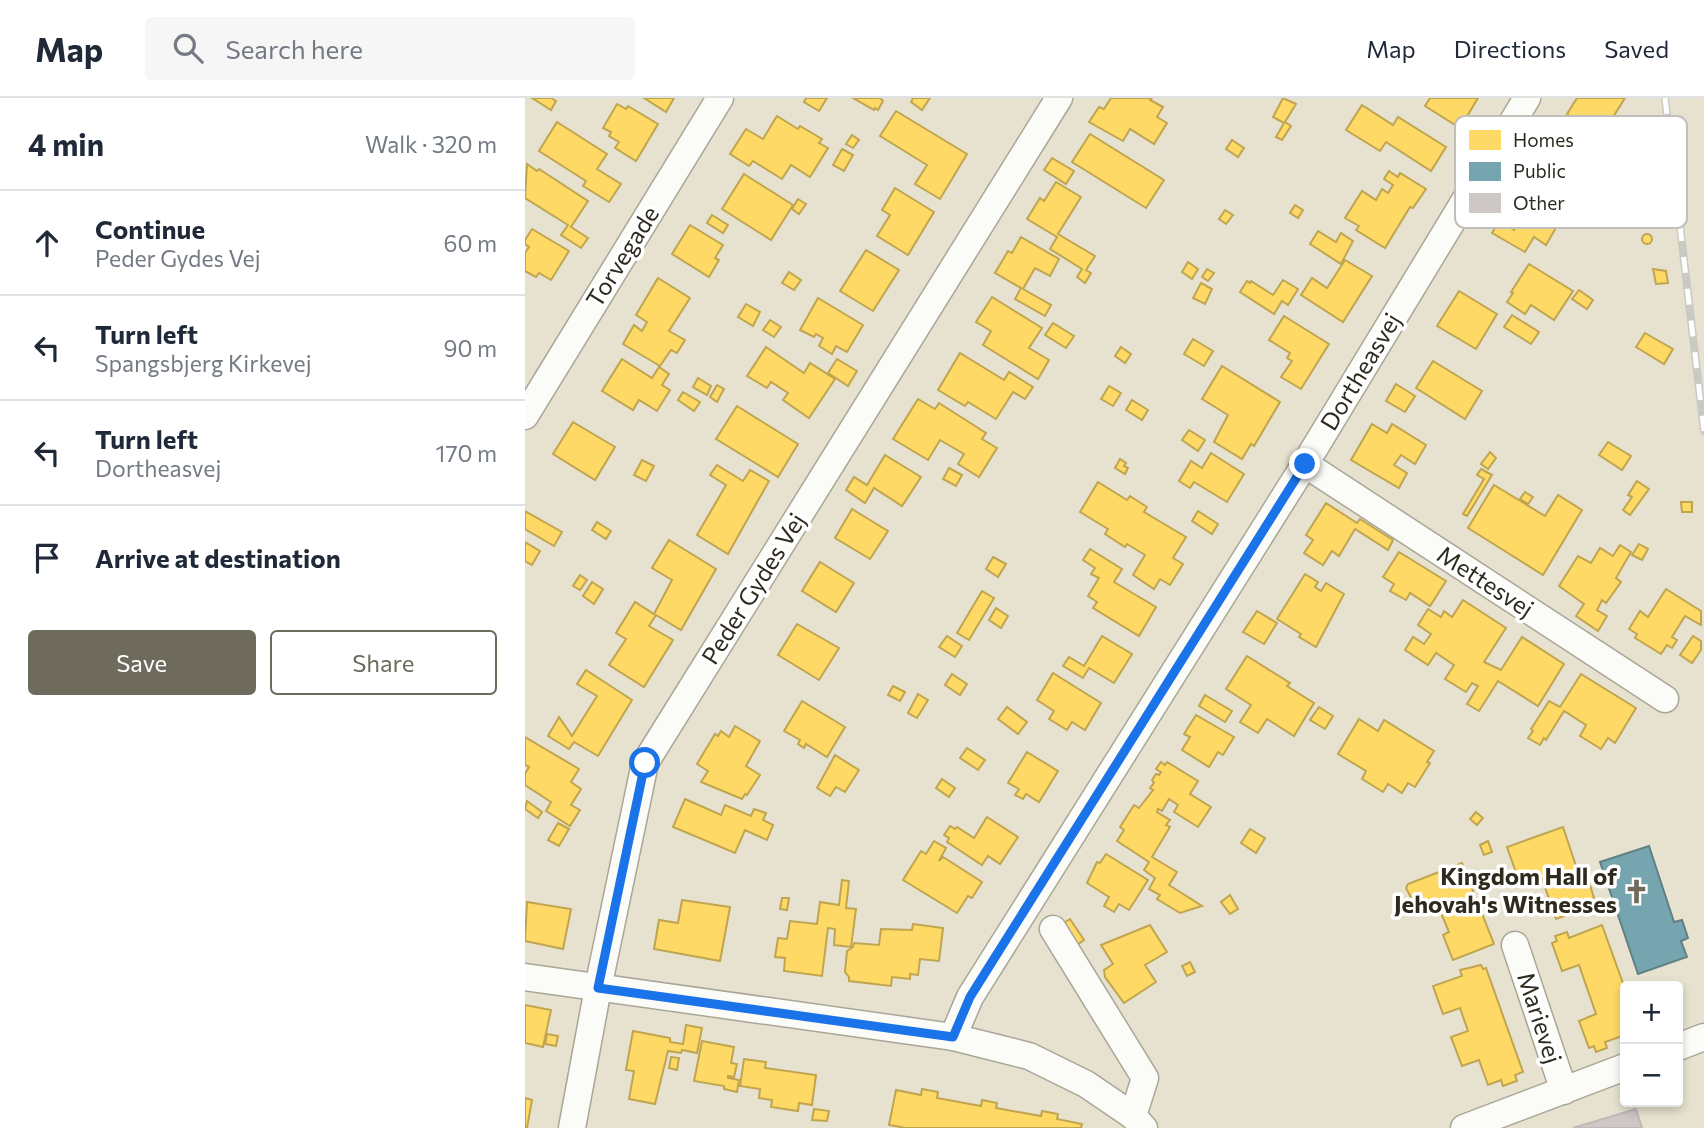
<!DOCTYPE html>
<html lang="en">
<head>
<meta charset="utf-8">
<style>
  body { margin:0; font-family:Commissioner,sans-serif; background:#f6f6f7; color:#1f2937 }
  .controls { position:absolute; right:21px; bottom:21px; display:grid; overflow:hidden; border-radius:7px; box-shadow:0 4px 10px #0003 }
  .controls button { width:63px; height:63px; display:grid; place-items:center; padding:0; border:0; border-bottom:2px solid #e0e1e3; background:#fff; color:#1f2937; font:35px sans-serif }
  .stop { position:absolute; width:21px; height:21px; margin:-16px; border:5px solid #1a73e8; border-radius:50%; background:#fff }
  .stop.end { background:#1a73e8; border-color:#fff; box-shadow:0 2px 7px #0008 }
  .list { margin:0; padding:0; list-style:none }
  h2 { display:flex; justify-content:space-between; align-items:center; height:91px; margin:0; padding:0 28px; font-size:30px }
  h2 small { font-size:23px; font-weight:400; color:#747a83 }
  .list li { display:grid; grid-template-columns:46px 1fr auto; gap:21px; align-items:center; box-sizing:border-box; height:105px; padding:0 28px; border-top:2px solid #e0e1e3 }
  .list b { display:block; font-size:26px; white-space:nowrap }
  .list p { margin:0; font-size:23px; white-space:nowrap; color:#747a83 }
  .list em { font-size:23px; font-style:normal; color:#747a83 }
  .actions { display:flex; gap:14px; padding:21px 28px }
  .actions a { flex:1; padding:16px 0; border:2px solid #6e6b5c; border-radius:7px; text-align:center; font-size:24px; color:#6e6b5c }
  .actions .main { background:#6e6b5c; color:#fff }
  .icon { flex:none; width:38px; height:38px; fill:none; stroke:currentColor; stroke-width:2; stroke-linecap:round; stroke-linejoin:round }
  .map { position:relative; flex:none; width:1179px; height:1030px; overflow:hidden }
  header { display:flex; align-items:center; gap:42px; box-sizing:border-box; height:98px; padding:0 35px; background:#fff; border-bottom:2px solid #e0e1e3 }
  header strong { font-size:33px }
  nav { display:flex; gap:38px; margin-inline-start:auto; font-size:24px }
  .search { width:490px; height:63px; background:#f6f6f7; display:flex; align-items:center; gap:18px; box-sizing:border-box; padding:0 24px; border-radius:7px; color:#747a83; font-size:26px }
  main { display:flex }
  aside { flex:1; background:#fff }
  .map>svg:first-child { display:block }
</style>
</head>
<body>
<header>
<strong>Map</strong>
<div class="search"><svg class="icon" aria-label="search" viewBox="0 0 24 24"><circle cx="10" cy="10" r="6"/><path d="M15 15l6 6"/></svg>Search here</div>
<nav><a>Map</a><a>Directions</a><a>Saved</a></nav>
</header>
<main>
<aside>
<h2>4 min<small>Walk · 320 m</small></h2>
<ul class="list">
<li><svg class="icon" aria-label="ahead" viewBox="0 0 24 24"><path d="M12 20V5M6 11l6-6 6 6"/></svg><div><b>Continue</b><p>Peder Gydes Vej</p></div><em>60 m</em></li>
<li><svg class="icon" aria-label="left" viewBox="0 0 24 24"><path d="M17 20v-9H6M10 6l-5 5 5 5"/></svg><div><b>Turn left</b><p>Spangsbjerg Kirkevej</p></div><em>90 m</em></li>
<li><svg class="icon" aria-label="left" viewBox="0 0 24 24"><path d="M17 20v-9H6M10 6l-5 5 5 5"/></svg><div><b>Turn left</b><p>Dortheasvej</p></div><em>170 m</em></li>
<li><svg class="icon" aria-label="arrive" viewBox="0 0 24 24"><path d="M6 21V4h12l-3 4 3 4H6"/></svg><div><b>Arrive at destination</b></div></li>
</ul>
<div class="actions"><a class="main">Save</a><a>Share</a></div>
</aside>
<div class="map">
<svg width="1179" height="1030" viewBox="0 0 1179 1030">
  <rect width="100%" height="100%" fill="#e6e2cf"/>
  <g fill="#ffd966" stroke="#c0a550" stroke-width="2">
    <path d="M7 0H26L31 3 26 12Z"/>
    <path d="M119 0H149L141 14Z"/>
    <path d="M281 0H302L294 13 279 4Z"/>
    <path d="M328 0H355L358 3 353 12 350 10 349 12Z"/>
    <path d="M388 0H405L397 12 386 4Z"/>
    <path d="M586 0H627L625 2 638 9 632 19 642 25 629 46 605 31 598 43 564 24 574 9 579 11Z"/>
    <path d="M758 0 771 6 760 24 766 28 757 42 751 39 759 25 748 19Z"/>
    <path d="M905 0H953L935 30 900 8Z"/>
    <path d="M1052 0H1100L1076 38 1042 16Z"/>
    <path d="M92 6 101 11 103 8 133 26 111 63 90 50 94 44 84 38 86 34 78 30Z"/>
    <path d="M837 7 868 27 873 19 921 49 906 73 861 44 855 53 821 32Z"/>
    <path d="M371 13 442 56 415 101 390 86 402 67 355 38Z"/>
    <path d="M252 18 273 31 275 28 297 41 294 45 303 50 285 79 266 67 257 81 228 63 224 68 205 56 221 31 238 41Z"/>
    <path d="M32 24 82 56 72 71 96 86 84 104 58 88 61 83 14 53Z"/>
    <path d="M565 36 639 82 621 110 547 64Z"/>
    <path d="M327 37 334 42 328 50 321 46Z"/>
    <path d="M707 42 719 50 713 59 701 51Z"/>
    <path d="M317 51 328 57 319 73 308 67Z"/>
    <path d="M527 60 549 73 541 86 519 72Z"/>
    <path d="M2 66 12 73 14 71 63 103 46 129 63 140 56 150 36 137 43 127 0 100Z"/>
    <path d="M864 73 873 79 875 75 901 91 888 110 885 109 860 150 831 132 834 128 820 120 837 93 851 102 857 91 863 95 868 87 859 81Z"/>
    <path d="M219 76 268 107 246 142 197 111Z"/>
    <path d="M531 84 556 99 533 136 570 158 561 172 566 175 560 185 552 179 557 171 525 151 532 139 502 121 515 100 519 103Z"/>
    <path d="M370 90 409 114 383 157 352 138 365 117 357 112Z"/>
    <path d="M1001 95 1017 104 1018 102 1023 105 1022 108 1037 117 1041 111 1054 120 1049 128 1036 121 1021 147 1009 139 1000 154 967 135 974 123 989 132 991 129 984 125Z"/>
    <path d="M273 101 281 106 274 116 267 111Z"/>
    <path d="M770 107 778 112 773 120 765 115Z"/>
    <path d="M700 112 708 117 701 126 694 121Z"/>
    <path d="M187 117 203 127 198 135 182 125Z"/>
    <path d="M165 127 198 147 190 160 194 162 184 179 147 156Z"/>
    <path d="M7 131 44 153 26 182 14 175 11 179 0 173V155L4 149 0 146V142Z"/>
    <path d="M793 133 811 144 816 135 828 143 816 166 785 146Z"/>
    <circle cx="1122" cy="141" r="5"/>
    <path d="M496 139 534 161 525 178 510 170 498 191 526 207 520 218 490 201 496 190 470 175 483 153 487 155Z"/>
    <path d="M341 152 374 172 348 213 315 193Z"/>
    <path d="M820 162 847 178 818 224 776 197 787 180 802 190Z"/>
    <path d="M663 164 673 171 667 181 657 174Z"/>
    <path d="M1004 166 1048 193 1029 222 1006 207 1000 216 982 204 988 195 986 194Z"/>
    <path d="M682 171 689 175 683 183 677 179Z"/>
    <path d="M1128 171 1141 173 1143 185 1131 186Z"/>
    <path d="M264 174 276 182 269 192 257 185Z"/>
    <path d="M133 180 165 200 144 233 160 242 152 255 146 252 135 268 98 246 109 227 117 233 122 224 111 217Z"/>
    <path d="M758 182 773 191 763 207 757 203 749 216 715 194 722 183 725 185 726 183 748 197Z"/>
    <path d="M676 185 687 191 680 206 668 200Z"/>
    <path d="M1054 192 1068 202 1062 211 1047 201Z"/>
    <path d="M934 193 972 216 951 251 912 228Z"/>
    <path d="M467 199 517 230 504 250 524 262 513 281 458 247 466 233 451 224Z"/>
    <path d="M293 200 338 227 322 254 311 248 307 256 294 248 298 240 291 236 289 239 275 232Z"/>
    <path d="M221 206 235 214 228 228 213 219Z"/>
    <path d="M987 217 1014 234 1006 246 979 229Z"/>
    <path d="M759 218 804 246 776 291 756 279 767 263 762 260 765 255 744 242Z"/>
    <path d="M245 222 256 229 249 239 238 232Z"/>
    <path d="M528 225 549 238 541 250 520 237Z"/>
    <path d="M1120 235 1148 251 1139 266 1111 249Z"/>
    <path d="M668 241 688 253 679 268 659 256Z"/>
    <path d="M241 249 279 275 285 265 310 281 284 320 258 302 263 295 246 284 242 290 222 278Z"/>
    <path d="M596 249 606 256 600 265 590 258Z"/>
    <path d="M435 255 479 282 484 274 508 289 500 301 488 294 471 321 443 304 440 308 413 292Z"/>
    <path d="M97 261 127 280 134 269 144 276 137 287 145 292 132 313 114 302 108 312 77 293Z"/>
    <path d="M312 261 332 273 323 288 303 275Z"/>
    <path d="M908 263 957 293 940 321 891 290Z"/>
    <path d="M697 268 755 304 729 348 726 346 717 361 689 344 703 317 677 301Z"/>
    <path d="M173 280 186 288 182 297 168 289Z"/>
    <path d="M871 286 890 298 880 314 861 303Z"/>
    <path d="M192 287 199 291 192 304 185 299Z"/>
    <path d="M584 288 596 295 588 308 576 301Z"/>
    <path d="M158 294 175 304 169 313 153 302Z"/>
    <path d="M393 301 410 311 414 305 461 335 457 341 472 350 454 379 433 366 439 356 415 342 403 362 368 341Z"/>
    <path d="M607 302 623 312 617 322 601 312Z"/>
    <path d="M212 308 273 346 253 379 191 341Z"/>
    <path d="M48 324 90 349 70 382 28 356Z"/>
    <path d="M847 326 862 335 867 326 901 347 890 366 876 357 869 367 882 375 874 390 826 362Z"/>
    <path d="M664 332 680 342 673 353 657 342Z"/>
    <path d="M1083 344 1106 358 1097 372 1074 357Z"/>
    <path d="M965 354 971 360 963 371 956 366Z"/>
    <path d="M686 355 719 376 702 404 669 384 665 390 654 383 666 363 677 370Z"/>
    <path d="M360 357 396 379 377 408 349 390 340 405 321 392 329 379 342 387Z"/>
    <path d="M595 361 601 365 599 368 603 370 600 376 590 370Z"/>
    <path d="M117 362 129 368 121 383 109 377Z"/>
    <path d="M192 367 218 383 225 372 244 383 203 456 172 437 201 387 185 377Z"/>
    <path d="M424 370 437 377 431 388 418 381Z"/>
    <path d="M956 371 967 377 942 418 938 416 959 381 952 377Z"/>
    <path d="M1112 383 1124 391 1105 417 1098 412 1107 399 1103 397Z"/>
    <path d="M573 384 602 402 605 398 622 409 619 414 661 439 648 460 658 466 645 487 635 481 629 491 608 477 620 457 602 446 600 449 580 436 583 431 555 414Z"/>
    <path d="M969 387 1020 418 1033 397 1057 412 1018 477 943 430Z"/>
    <path d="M1000 394 1008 399 1003 406 995 401Z"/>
    <path d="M1156 404H1167V414H1157Z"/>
    <path d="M801 405 832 425 835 421 868 442 863 452 830 431 814 458 807 453 798 467 779 455 788 442 781 437Z"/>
    <path d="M327 411 363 433 345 461 310 440Z"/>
    <path d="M0 413 37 434 29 448 0 431Z"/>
    <path d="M673 413 693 426 687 436 667 423Z"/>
    <path d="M72 424 86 433 81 441 67 432Z"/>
    <path d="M144 442 191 471 156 532 131 517 124 528 148 542 119 589 84 567 101 541 91 535 110 504 129 516 147 482 127 470Z"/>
    <path d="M0 444 15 453 7 467 0 463Z"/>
    <path d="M1114 446 1123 451 1117 462 1107 457Z"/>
    <path d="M1095 447 1106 454 1091 480 1096 484 1081 505 1077 502 1072 512 1082 518 1073 533 1051 518 1059 506 1034 488 1053 458 1066 465 1075 450 1088 458Z"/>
    <path d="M565 451 597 471 589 484 631 509 614 538 568 510 572 504 563 498 574 480 566 476 570 470 558 462Z"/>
    <path d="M874 454 921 483 905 508 885 495 881 502 865 493 869 486 858 479Z"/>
    <path d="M468 459 481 466 473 479 461 471Z"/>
    <path d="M295 464 329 485 311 514 277 493Z"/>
    <path d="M780 476 793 484 790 489 796 493 801 485 819 496 791 549 774 539 776 536 752 521Z"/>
    <path d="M55 477 62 482 55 492 48 488Z"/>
    <path d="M67 484 78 491 69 506 58 498Z"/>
    <path d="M1141 491 1176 513V527L1160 518 1147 539 1152 542 1147 550 1142 547 1136 556 1110 540 1112 536 1104 531 1115 513 1123 519Z"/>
    <path d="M457 493 469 500 444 542 432 535Z"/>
    <path d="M938 502 981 530 959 564 976 572 997 539 1039 566 1013 608 973 583 954 613 942 606 953 588 947 585 941 594 920 581 929 567 911 555 903 567 880 552 888 539 899 546 906 536 893 527 903 511 916 519 919 513 927 519Z"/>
    <path d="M471 510 483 518 476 530 464 522Z"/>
    <path d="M732 513 752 525 739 546 718 534Z"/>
    <path d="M272 526 314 550 294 582 253 557Z"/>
    <path d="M422 538 437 548 430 559 414 549Z"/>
    <path d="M577 538 607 556 589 585 564 570 558 580 538 568 544 559 559 568Z"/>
    <path d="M1168 538 1176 543V552L1167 565 1155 557Z"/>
    <path d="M722 558 765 585 762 588 789 605 769 638 742 621 733 635 715 624 726 607 701 591Z"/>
    <path d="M61 572 107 602 73 658 49 644 44 651 23 638 34 619 47 638 72 598 52 586Z"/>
    <path d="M528 575 576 605 560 632 547 624 542 632 524 621 529 613 512 602Z"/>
    <path d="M427 576 442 586 435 597 420 587Z"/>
    <path d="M1056 576 1111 610 1090 645 1083 640 1076 651 1055 638 1061 627 1039 613 1021 642 1019 640 1015 647 1003 640 1008 633 1006 631 1024 603 1035 609Z"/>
    <path d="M368 588 380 594 375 603 363 597Z"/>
    <path d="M393 596 403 602 392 620 383 615Z"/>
    <path d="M680 597 707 613 700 624 674 608Z"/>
    <path d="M277 603 320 629 302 659 281 646 279 650 273 646 275 642 259 633Z"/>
    <path d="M482 609 502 624 493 636 473 621Z"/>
    <path d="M794 609 808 618 800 631 785 622Z"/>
    <path d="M671 617 709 639 698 657 693 654 684 669 657 652 665 639 659 636Z"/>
    <path d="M834 621 853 633 859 622 909 653 902 664 905 665 890 689 883 685 877 695 863 686 858 694 837 681 841 673 813 656Z"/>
    <path d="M210 628 235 643 221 668 235 677 222 697 220 696 217 701 176 684 183 673 172 666 190 636 193 638 196 633 204 639Z"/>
    <path d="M0 639 54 671 46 684 56 691 46 707 55 712 45 728 21 713 26 704 0 687V676L4 669 0 667Z"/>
    <path d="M442 650 460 662 453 672 435 660Z"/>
    <path d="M502 654 533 673 514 704 501 696 498 701 490 697 494 691 483 685Z"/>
    <path d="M310 657 334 672 320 694 311 689 305 698 292 690Z"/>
    <path d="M636 664 640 667 642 664 673 683 665 696 686 709 673 729 649 714 653 707 644 701 637 713 633 711 632 714 645 722 641 727 645 729 627 759 652 774 644 787 677 808 655 815 632 801 635 797 624 791 630 780 619 772 624 764 592 743 599 732 595 729 609 707 614 710 628 692 625 690 629 685 627 682 631 676 634 677 636 674 631 671Z"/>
    <path d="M417 681 430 690 424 699 411 690Z"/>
    <path d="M160 701 196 717 200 707 226 718 229 711 241 715 238 722 248 727 242 742 220 732 210 755 148 729Z"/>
    <path d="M2 703 17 714 13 720 0 711Z"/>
    <path d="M951 714 958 720 952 727 945 721Z"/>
    <path d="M462 719 493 739 475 766 463 758 457 767 422 744 424 740 419 737 425 728 430 731 432 729 449 740Z"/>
    <path d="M33 725 44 731 34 748 23 742Z"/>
    <path d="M1038 729 1057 786 1064 784 1069 800 1063 803 1065 809 1031 821 1015 775 994 783 982 749Z"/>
    <path d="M725 731 740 740 731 755 716 745Z"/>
    <path d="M409 743 421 750 414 763 418 759 457 784 447 800 443 798 432 815 378 782 396 753 401 756Z"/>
    <path d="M963 743 967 754 959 757 955 747Z"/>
    <path d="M581 756 623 782 604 812 594 806 589 814 579 808 584 799 562 785 572 764 575 765Z"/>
    <path d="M937 765 969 846 928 862 918 837 924 834 913 808 894 815 881 790 883 786Z"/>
    <path d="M317 782 324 783 321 810 331 811 326 849 309 847 310 831 303 830 297 878 259 873 260 860 250 859 253 840 262 841 265 823 292 826 295 804 314 807Z"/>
    <path d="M705 797 713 811 705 816 696 804Z"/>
    <path d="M257 800H264L262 812 255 811Z"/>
    <path d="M157 802 205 809 195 863 129 851 134 822 153 825Z"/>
    <path d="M2 804 46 811 38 851 0 843Z"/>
    <path d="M545 821 559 842 546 851 532 829Z"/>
    <path d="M388 826 418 830 414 863 395 861 393 877 385 876V881L367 879 366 888 324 883V879L320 874 322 853 328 849 329 845 354 847 356 831 387 832Z"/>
    <path d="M625 827 642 854 620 867 631 884 599 905 580 879 579 872 588 866 576 847Z"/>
    <path d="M1077 827 1100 891V937L1080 944 1082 950 1071 954 1069 948 1064 950 1054 923 1071 916 1054 867 1037 873 1027 845 1032 843 1030 838 1042 834 1044 840Z"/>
    <path d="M665 864 670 874 662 878 657 868Z"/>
    <path d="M956 867 958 871 961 870 998 974 990 977 992 983 978 988 976 982 963 987 954 962 937 968 926 939 943 933 935 910 918 916 908 888 937 878 935 872Z"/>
    <path d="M0 907 26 912 18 949 0 945Z"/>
    <path d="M161 927 177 930 172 955 157 952 156 955 143 953 130 1006 104 1001 109 973 101 972 108 933 145 940V944L158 946Z"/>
    <path d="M22 936 33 938 31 948 20 946Z"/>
    <path d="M177 943 209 949 206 965 212 966 209 979 203 978V980L214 982 212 994 199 991V988L169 983Z"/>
    <path d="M146 959 154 960 152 972 144 970Z"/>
    <path d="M219 961 241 964 240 970 291 977 287 1007 274 1005 273 1013 246 1009 247 1002 234 1000 235 991 215 988Z"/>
    <path d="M397 991 413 994 412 1000 456 1008 457 1002 472 1005 471 1010 516 1018 517 1013 533 1016 532 1021 557 1026 556 1030H381L364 1027 371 992 396 997Z"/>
    <path d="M0 1000 7 1002 2 1030H0Z"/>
    <path d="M289 1011 304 1013 302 1023 287 1022Z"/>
  </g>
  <path fill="#76a5af" stroke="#608084" stroke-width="2" d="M1124 748 1149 824 1157 822 1163 840 1156 843 1162 859 1113 876 1075 764Z"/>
  <path fill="#cdc7c5" stroke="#bfb9b6" stroke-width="2" d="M1111 1011 1117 1030H1048Z"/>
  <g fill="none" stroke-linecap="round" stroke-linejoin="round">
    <defs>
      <g id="minor">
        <path d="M0 318 195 0"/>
        <path d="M780 366 1140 601"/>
        <path d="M528 831 620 980 608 1018"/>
        <path d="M990 847 1039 993"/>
        <path d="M0 879 428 939 504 958 561 986 608 1018 619 1030"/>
        <path d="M428 939 445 899 780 366 1002 0"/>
        <path d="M1153 949 1179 939"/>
        <path d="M47 1030 73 890 120 665 534 0"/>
        <path d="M939 1030 1100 969"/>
      </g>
    </defs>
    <use href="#minor" stroke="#a9a697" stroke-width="29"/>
    <use href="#minor" stroke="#fbfbf8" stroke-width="26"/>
    <defs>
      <path id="rail" d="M1140 0 1179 333"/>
    </defs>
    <use href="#rail" stroke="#cac9c4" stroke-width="8"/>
    <use href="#rail" stroke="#fff" stroke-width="5" stroke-dasharray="16" stroke-linecap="butt"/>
  </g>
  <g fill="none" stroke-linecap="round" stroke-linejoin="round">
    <path stroke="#1a73e8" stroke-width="9" d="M120 665 73 890 428 939 445 899 780 366"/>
  </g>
  <defs>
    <symbol id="church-bare" viewBox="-9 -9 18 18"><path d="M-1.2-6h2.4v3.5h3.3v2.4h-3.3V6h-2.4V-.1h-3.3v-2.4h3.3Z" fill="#6e6b5c" stroke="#fff" stroke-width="2.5" paint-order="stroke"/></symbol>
  </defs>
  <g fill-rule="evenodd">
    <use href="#church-bare" x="1094" y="776" width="35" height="35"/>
  </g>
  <g text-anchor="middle" stroke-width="7" stroke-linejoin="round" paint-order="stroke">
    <g font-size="24" fill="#2e2b1e" stroke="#fff">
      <text transform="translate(98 159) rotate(-58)" y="8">Torvegade</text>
      <text transform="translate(836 274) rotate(-59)" y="8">Dortheasvej</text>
      <text transform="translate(960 484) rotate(33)" y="8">Mettesvej</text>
      <text transform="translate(229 491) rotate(-58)" y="8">Peder Gydes Vej</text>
      <text transform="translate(1014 920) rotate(72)" y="8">Marievej</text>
    </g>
    <g font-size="24" font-weight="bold" fill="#2e2b1e" stroke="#fff" text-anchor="end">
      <text x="1092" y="787">Kingdom Hall of<tspan x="1092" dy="28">Jehovah's Witnesses</tspan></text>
    </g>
  </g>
  <rect x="930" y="18" width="232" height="112" rx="10" fill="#fff" stroke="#c0bfbc" stroke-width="2"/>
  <rect x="944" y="32" width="32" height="20" fill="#ffd966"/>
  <rect x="944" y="64" width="32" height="19" fill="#76a5af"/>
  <rect x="944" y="95" width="32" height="20" fill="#cdc7c5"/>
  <g font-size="19" fill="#2e2b1e">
    <text x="988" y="49">Homes</text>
    <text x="988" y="80">Public</text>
    <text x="988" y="112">Other</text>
  </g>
</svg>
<div class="controls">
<button>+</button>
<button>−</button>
</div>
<div class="stop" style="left:120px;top:665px"></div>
<div class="stop end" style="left:780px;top:366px"></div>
</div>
</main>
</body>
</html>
